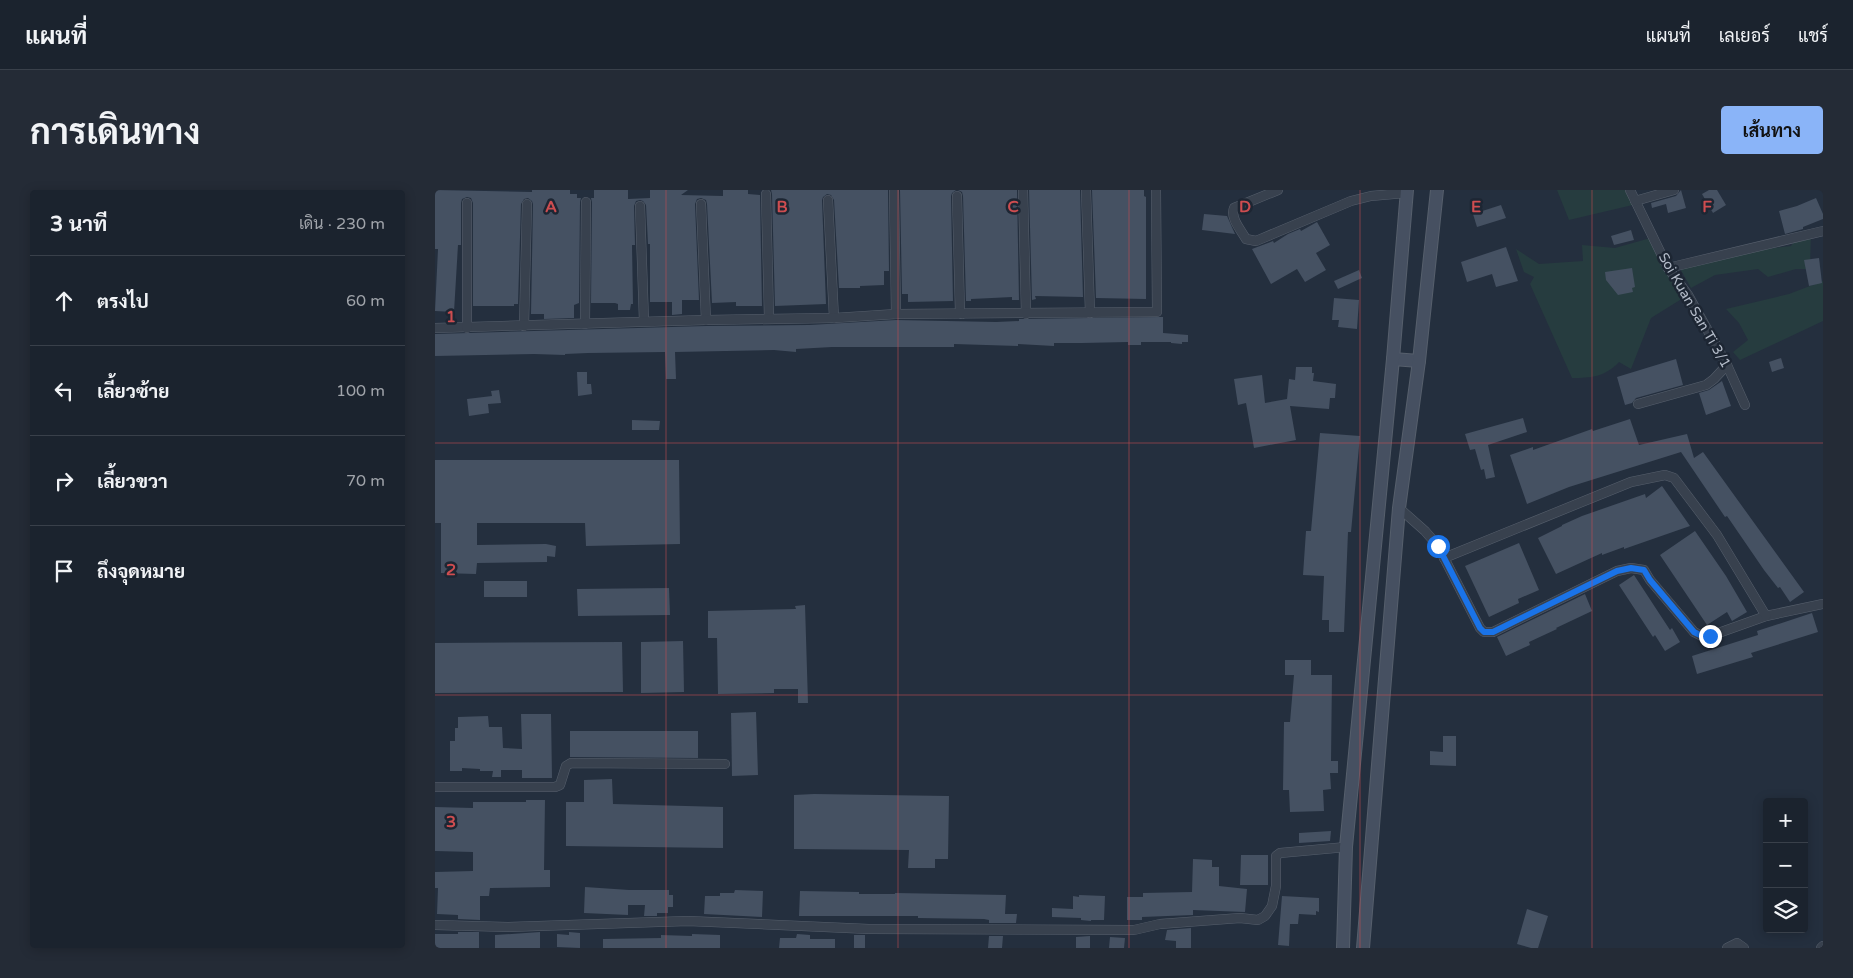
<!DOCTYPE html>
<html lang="th">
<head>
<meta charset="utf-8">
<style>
  body { margin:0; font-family:"Varela Round",Sarabun,sans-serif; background:#242b36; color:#f1f3f6 }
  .controls { position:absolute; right:15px; bottom:15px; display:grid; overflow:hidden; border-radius:5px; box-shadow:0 2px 12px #0003 }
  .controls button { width:45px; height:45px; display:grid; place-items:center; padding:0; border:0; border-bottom:1px solid #39404a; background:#1b232e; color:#f1f3f6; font:25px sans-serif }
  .stop { position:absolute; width:15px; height:15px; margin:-11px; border:4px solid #1a73e8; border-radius:50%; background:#fff }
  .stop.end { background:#1a73e8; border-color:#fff; box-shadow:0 1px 5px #0008 }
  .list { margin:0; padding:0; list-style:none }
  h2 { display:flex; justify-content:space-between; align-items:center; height:65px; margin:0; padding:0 20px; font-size:21px }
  h2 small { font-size:16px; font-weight:400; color:#a0a4aa }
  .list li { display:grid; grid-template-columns:32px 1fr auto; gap:15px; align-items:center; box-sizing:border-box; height:90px; padding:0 20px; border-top:1px solid #39404a }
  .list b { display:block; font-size:19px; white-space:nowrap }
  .list em { font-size:16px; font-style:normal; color:#a0a4aa }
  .icon { flex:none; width:28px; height:28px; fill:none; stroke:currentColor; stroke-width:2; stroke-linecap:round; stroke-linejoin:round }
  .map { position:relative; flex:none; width:1388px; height:758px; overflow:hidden; border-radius:5px }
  header { display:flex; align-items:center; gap:30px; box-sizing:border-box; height:70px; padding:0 25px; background:#1b232e; border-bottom:1px solid #39404a }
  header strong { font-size:24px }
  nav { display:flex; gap:28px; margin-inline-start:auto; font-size:18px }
  .intro { display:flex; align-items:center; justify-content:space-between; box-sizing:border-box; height:120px; padding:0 30px }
  h1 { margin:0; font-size:35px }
  .button { padding:12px 22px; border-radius:5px; background:#8ab4f8; color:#111; font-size:18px; font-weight:700 }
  main { display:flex; gap:30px; padding:0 30px }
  aside { flex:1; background:#1b232e; border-radius:5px; box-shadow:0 2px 12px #0003 }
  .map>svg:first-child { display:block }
</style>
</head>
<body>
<header>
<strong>แผนที่</strong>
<nav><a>แผนที่</a><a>เลเยอร์</a><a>แชร์</a></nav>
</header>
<div class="intro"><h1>การเดินทาง</h1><a class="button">เส้นทาง</a></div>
<main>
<aside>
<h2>3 นาที<small>เดิน · 230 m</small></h2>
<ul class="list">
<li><svg class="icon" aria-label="ahead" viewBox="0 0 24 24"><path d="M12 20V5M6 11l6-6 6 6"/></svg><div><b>ตรงไป</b></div><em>60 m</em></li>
<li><svg class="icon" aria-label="left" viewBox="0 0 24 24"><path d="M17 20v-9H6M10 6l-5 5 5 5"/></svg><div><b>เลี้ยวซ้าย</b></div><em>100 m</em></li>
<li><svg class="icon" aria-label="right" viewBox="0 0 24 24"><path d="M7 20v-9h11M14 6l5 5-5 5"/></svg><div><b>เลี้ยวขวา</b></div><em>70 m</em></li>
<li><svg class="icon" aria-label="arrive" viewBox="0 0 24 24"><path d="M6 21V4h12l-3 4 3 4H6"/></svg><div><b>ถึงจุดหมาย</b></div></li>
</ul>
</aside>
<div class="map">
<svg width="1388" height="758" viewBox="0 0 1388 758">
  <rect width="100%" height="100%" fill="#242f3e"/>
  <g fill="#263c3f">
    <path d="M1122 0H1195L1202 14 1134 30Z"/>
    <path d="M1376 41 1375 79H1361L1333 87 1323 79 1280 85 1256 98 1243 75 1307 62 1356 56 1361 49Z"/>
    <path d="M1219 47 1253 105 1216 128 1196 179 1184 172C1170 187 1156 188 1137 188L1095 94 1099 87 1089 82 1081 59 1104 74 1148 71 1147 55 1180 58Z"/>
    <path d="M1388 91V131L1305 170 1298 162 1313 150 1304 133 1291 119 1354 104Z"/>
  </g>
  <g fill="#455162">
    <path d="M0 0 97 2V0H135V4H142V8H146L145 12 144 113 139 115V128L109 129V124H96L98 14 97 11 93 8 89 9 86 14 83 114H79V116H38V13L36 8 32 7 27 9 26 13V55H23L19 122 0 121 3 59H0Z"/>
    <path d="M159 0H193V9L215 8V0H253L246 5 288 6V0H313V4L325 5 327 116H301V112L277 113 272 14 271 10 266 8 262 9 260 14 264 110H247V124L237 125V112H215V54H213L211 15 208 11 205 10 201 11 199 16 200 55H197L198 114H196L195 120H183V114L180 113H156L157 12 156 8H159Z"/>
    <path d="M336 0H453L454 81H449V95L425 96V98H404L399 10 396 5 392 4 388 7 387 10 391 114 340 116 337 4Z"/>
    <path d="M465 0H521L517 3 516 6 518 111 473 112V104H467Z"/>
    <path d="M523 0H582L584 110H577V107L557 108 536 109V111H531L528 6 527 2Z"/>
    <path d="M594 0H645L648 107 600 106 601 109 597 110Z"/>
    <path d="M657 0H709V6L711 7V109L661 108Z"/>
    <path d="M1246 0 1251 18 1233 23 1231 14 1217 18 1216 13 1241 6Z"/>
    <path d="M1274 0H1282L1291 15 1278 23 1267 4Z"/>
    <path d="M1381 8 1388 24V29L1368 37V39L1350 44 1344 21 1362 16Z"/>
    <path d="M1066 15 1071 28 1042 37 1038 24Z"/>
    <path d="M769 24 792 26 800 44 767 40Z"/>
    <path d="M882 32 895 55 881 63 891 80 870 92 862 79 836 94 817 59 838 51 839 53 853 44 865 39 866 41Z"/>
    <path d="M1196 40 1199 50 1179 55 1176 46Z"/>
    <path d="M1071 57 1083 91 1061 97 1057 84 1032 92 1026 72Z"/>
    <path d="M1384 68 1387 93 1374 96 1369 70Z"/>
    <path d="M1197 78 1200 97 1197 98 1198 102 1183 105 1171 90 1170 82Z"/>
    <path d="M924 80 927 88 903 99 899 91Z"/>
    <path d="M899 108 924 110 922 139 903 137 904 130H897Z"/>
    <path d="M725 127H728V143L753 145V152H747V154L736 153V152H706V155H693V152L647 153H619V156L583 154V156L519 154V157H397L361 159V162L339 160 240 162 241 189H231L230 162 153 163 130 164V165L99 164 0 166V144L271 136 374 135 461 130 561 132 584 131V129Z"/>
    <path d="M1346 168 1349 178 1337 182 1334 172Z"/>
    <path d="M1241 169 1248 195 1201 208 1197 213 1190 215 1182 187Z"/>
    <path d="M861 177H877V183H879L878 191 901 194 900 208H895L894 219 855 216 861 250 819 258 811 213 803 215 799 189 827 185 830 213 852 209 854 189 860 190Z"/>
    <path d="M142 182H152V194H156L157 204 143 206Z"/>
    <path d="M1287 191 1296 216 1271 225 1264 203 1274 200Z"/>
    <path d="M64 200 66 213 53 214 54 223 34 226 32 209 57 206 56 201Z"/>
    <path d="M1088 228 1092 242 1053 255 1060 287 1051 289 1049 279 1046 280 1040 259 1035 260 1030 244Z"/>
    <path d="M1195 229 1204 255 1252 244 1259 268 1268 262 1369 402 1355 412 1345 397 1343 398 1329 380 1292 326 1290 327 1246 262 1134 297 1092 314 1075 265 1098 257V260L1157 239 1158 241Z"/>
    <path d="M197 230 225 231 224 240H197Z"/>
    <path d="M885 243 925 246 916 342H913L909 442H894V430H887L889 386 868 385 871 341H876Z"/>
    <path d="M0 270H244L245 354 151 356 150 333H42V355L111 354 121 356 120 367 112 366V372L42 373 41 384 6 383V333H0Z"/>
    <path d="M1227 296 1255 336 1189 359V357L1167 365V363L1121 384 1103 348 1127 336V335L1147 326 1210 304 1211 308Z"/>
    <path d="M1260 341 1291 386 1312 422 1297 431 1292 422 1272 435 1225 365Z"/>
    <path d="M1084 353 1104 400 1083 409 1084 413 1054 427 1030 376Z"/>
    <path d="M1199 385 1235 440 1237 438 1245 452 1230 461 1220 445 1218 447 1184 395Z"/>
    <rect x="49" y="391" width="43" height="16"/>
    <path d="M234 398 235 425 143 426 142 399Z"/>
    <path d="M1150 404 1157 421 1121 438 1122 439 1094 452 1095 455 1071 466 1062 447Z"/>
    <path d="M370 415 373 513H363V499H339V503L283 504 282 448H273V421L361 419 360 416Z"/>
    <path d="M1377 423 1383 442 1316 463 1318 467 1262 484 1257 466 1323 445 1322 441Z"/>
    <path d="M248 451 249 502 206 503V452Z"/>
    <path d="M187 452 188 502 0 503V453Z"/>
    <path d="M850 470H876V485H897L896 571H903V583H895L896 599 888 600 889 621 855 622 854 600H848L849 532H855L859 485H850Z"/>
    <path d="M321 522 323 585 297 586 296 523Z"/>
    <path d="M86 524H116L117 588H87V580H66V587H57L58 581H45V579L27 578V581H15V551H20V538H23V527L53 526 54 537H67L68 558 87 559Z"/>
    <path d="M135 541H263V568L135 567Z"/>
    <path d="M1008 546H1021V576L995 575V561L1008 562Z"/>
    <path d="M177 589 178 614 288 617V658L131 656V612H149V590Z"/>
    <path d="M379 604 514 606 513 669H500V678H473L474 660 359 659V605Z"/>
    <path d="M91 610H110L109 680H115V697L55 698 54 706H45V730L23 729V725L2 724 3 698H0V682L38 681V662L0 661V617L38 618V612H91Z"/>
    <path d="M896 641 895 651 864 653V643Z"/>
    <path d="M806 665H833V695H805Z"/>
    <path d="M758 669 777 670V677H784V696L812 699 810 722 758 720V725L707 727V730H692V707H708V703L757 702Z"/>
    <path d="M150 697 194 700H234V705H238V717H233V723H222V726H209L210 715H193V725L149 723Z"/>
    <path d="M300 700 328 701 327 727 269 724 270 706H285V703H299Z"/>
    <path d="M365 701 424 702V704H460V703L571 705 570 724H582L581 733H554V730L549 729 483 728V726H364Z"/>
    <path d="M644 705 670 706 669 730H656V731L646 730V728L617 727V718L638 719V706L644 707Z"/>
    <path d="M847 706 884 708V722L881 721V725L864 724 863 734H855L854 756 843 755Z"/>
    <path d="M1092 719 1113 726 1103 758H1096L1082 754Z"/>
    <path d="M756 738V758H741V751L730 750 732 740Z"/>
    <path d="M23 742H44V758H0V744H23Z"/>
    <path d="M105 742V758H60V745Z"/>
    <path d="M134 742 145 743V758L122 757V744L134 745Z"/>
    <path d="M257 744 285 745V758H168V749L226 748V745L257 746Z"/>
    <path d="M362 744 375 745V749H400V758H344L345 748H361Z"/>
    <rect x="419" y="745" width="11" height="13"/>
    <path d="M554 746H568L567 758H553Z"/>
    <path d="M655 746V758H641V747Z"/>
    <path d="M675 747 690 748 689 758H674Z"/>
  </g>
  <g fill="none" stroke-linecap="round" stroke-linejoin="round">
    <defs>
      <g id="minor">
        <path d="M459 0 461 124"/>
        <path d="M588 0 591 124"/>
        <path d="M651 0 655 123"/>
        <path d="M843 0 799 18C795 28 806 40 811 49L821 51 916 11 936 6 970 3"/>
        <path d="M1195 0 1233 78 1253 105 1292 175 1310 215"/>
        <path d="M331 4 334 128"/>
        <path d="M522 6 525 123 527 124"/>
        <path d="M393 10 399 128"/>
        <path d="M1200 11 1239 0"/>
        <path d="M266 14 271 130"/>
        <path d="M205 16 209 131"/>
        <path d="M1233 78 1388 41"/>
        <path d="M150 134 151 12"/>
        <path d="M89 136 92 14"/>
        <path d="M0 138 271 130 399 128 461 124 722 122 721 0"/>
        <path d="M32 138V13"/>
        <path d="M1203 214 1271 195 1279 189 1292 175"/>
        <path d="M964 318 990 341 1003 356 1045 438 1049 442H1058L1182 381 1196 378 1209 380 1215 390 1259 442 1265 445 1275 446 1331 426 1388 414"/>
        <path d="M1009 368 1196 292 1230 285 1239 288 1282 345 1331 426"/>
        <path d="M0 597H120L125 595 131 576 136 573 290 574"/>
        <path d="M0 735 73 737 253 731 434 739 699 740 725 734 805 728 823 730 830 726 837 716 841 696V666L845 663 911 657"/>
        <path d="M1292 758 1302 753 1309 758"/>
        <path d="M1386 758 1388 756"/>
      </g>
      <g id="secondary">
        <path d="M958 169 984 171"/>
        <path d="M908 758 911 657 958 169 972 0"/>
        <path d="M928 758 964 318 984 171 1002 0"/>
      </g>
    </defs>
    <use href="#minor" stroke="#565f6c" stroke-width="10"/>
    <use href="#secondary" stroke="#565f6c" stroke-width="14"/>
    <use href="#minor" stroke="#38414e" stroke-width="9"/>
    <use href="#secondary" stroke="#465061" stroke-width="12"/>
  </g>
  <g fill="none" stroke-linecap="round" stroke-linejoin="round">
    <path stroke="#1a73e8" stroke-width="6" d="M1003 356 1045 438 1049 442H1058L1182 381 1196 378 1209 380 1215 390 1259 442 1265 445 1275 446"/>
  </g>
  <path fill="none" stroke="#ce4d50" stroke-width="1" stroke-opacity="0.55" d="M231 0V758M463 0V758M694 0V758M925 0V758M1157 0V758M0 253H1388M0 505H1388"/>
  <g text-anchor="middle" stroke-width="5" stroke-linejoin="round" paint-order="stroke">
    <g font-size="14" fill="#b4bcc9" stroke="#1d2633">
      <text transform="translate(1260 120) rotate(60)" y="5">Soi Kuan San Ti 3/1</text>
    </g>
  </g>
  <g font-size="16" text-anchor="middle" font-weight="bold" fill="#ce4d50" stroke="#1d2633" stroke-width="5" stroke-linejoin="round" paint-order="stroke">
    <text x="116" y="22">A</text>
    <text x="347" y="22">B</text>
    <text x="578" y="22">C</text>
    <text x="810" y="22">D</text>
    <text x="1041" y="22">E</text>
    <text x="1272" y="22">F</text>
    <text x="16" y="132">1</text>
    <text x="16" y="385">2</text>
    <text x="16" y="637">3</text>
  </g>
</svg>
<div class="controls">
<button>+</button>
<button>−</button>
<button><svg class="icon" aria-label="layers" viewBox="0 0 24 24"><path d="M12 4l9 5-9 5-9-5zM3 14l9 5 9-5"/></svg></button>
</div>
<div class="stop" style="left:1003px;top:356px"></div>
<div class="stop end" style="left:1275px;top:446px"></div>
</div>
</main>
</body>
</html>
